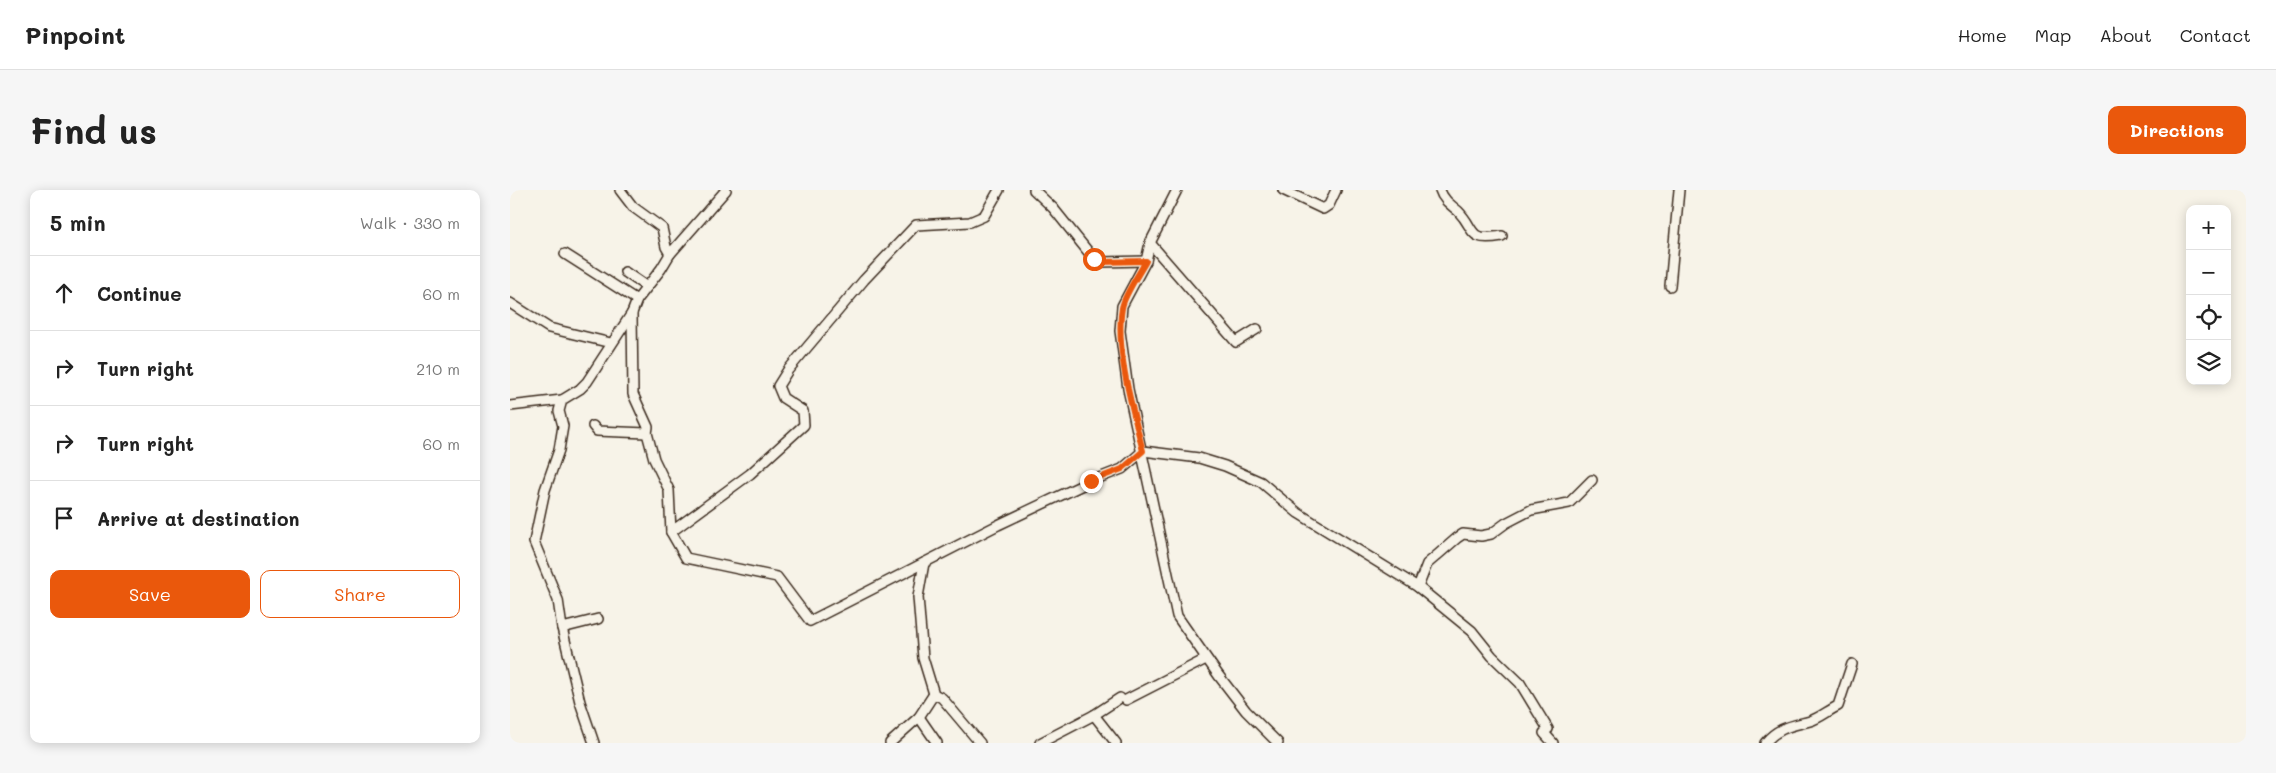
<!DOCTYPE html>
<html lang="en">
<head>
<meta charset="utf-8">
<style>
  body { margin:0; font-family:Mali,sans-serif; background:#f6f6f6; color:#222 }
  .controls { position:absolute; right:15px; top:15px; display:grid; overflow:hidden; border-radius:10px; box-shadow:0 2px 12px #0003 }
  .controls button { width:45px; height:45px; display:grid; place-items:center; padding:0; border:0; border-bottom:1px solid #e0e0e0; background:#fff; color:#222; font:25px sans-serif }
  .stop { position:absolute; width:15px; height:15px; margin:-11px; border:4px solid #ea580c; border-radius:50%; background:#fff }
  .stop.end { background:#ea580c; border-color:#fff; box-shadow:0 1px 5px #0008 }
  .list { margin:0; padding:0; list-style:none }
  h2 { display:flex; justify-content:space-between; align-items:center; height:65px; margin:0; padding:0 20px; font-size:21px }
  h2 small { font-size:16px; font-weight:400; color:#767676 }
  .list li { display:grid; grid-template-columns:32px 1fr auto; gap:15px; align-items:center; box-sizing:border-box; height:75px; padding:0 20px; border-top:1px solid #e0e0e0 }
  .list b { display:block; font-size:19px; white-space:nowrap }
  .list em { font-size:16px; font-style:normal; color:#767676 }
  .actions { display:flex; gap:10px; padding:15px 20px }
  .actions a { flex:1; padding:11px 0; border:1px solid #ea580c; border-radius:10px; text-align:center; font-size:18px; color:#ea580c }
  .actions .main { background:#ea580c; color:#fff }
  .icon { flex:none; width:28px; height:28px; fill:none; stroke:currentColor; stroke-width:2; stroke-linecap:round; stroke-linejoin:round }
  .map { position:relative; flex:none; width:1736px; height:553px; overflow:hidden; border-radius:10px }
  header { display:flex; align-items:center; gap:30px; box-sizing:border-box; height:70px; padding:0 25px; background:#fff; border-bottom:1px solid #e0e0e0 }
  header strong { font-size:24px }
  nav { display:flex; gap:28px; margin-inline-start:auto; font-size:18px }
  .intro { display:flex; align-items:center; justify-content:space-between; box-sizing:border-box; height:120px; padding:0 30px }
  h1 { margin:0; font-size:35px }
  .button { padding:12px 22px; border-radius:10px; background:#ea580c; color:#fff; font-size:18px; font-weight:700 }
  main { display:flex; gap:30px; padding:0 30px }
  aside { flex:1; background:#fff; border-radius:10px; box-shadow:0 2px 12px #0003 }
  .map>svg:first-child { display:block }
</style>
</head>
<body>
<header>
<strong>Pinpoint</strong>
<nav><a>Home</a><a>Map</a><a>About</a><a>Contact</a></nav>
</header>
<div class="intro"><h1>Find us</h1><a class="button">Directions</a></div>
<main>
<aside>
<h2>5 min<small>Walk · 330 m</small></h2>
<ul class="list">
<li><svg class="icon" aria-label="ahead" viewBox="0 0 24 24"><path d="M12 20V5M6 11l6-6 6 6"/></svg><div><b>Continue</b></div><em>60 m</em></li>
<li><svg class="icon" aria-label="right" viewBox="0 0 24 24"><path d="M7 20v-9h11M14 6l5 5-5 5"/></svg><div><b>Turn right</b></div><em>210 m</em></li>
<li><svg class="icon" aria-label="right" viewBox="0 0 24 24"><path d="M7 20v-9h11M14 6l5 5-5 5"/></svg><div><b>Turn right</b></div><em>60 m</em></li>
<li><svg class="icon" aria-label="arrive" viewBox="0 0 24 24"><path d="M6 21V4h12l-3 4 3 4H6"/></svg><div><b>Arrive at destination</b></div></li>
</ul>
<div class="actions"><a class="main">Save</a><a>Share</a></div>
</aside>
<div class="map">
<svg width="1736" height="553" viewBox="0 0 1736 553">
  <rect width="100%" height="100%" fill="#f7f3e8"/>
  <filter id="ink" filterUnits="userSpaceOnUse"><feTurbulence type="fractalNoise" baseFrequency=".02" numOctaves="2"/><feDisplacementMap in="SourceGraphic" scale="10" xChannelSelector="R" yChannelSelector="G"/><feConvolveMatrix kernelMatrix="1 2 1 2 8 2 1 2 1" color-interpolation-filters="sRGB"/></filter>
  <g filter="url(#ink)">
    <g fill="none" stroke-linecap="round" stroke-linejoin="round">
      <defs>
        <g id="minor">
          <path d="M110 0 123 17 152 38 156 57 160 64"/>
          <path d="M524 0 543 18 584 69 591 72 636 71"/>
          <path d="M667 0 640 53 636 71 612 116 610 141 618 199 667 426 709 486 736 521 768 553"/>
          <path d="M773 0 813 19 819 15 826 0"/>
          <path d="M930 0C933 10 941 15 948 21 967 40 956 52 992 46"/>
          <path d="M640 53 726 152 747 139"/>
          <path d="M55 64 127 110"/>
          <path d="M115 82 137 97"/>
          <path d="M1160 96 1169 0"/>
          <path d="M0 113 39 138 101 153"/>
          <path d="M0 216 52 210"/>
          <path d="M83 236 87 241 137 243 138 237 123 204 122 123"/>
          <path d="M137 243 144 269 159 300 161 342 176 368 267 387 300 431 488 335 581 291 612 279 633 261 689 268 715 276 751 292 788 323 908 397 962 441 982 466 1010 493 1038 539"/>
          <path d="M161 342 240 284 294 235 293 221 273 208 268 196 278 180 354 90 406 35 460 32 474 26 489 0"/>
          <path d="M414 373 408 407 413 468 424 504 432 508 470 553"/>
          <path d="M908 397 917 374 947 348 953 344 971 346 981 344 996 333 1021 320 1059 313 1082 290"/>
          <path d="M88 429 52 438 48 410 24 352 35 300 49 260 53 236 49 221 52 210 70 199 77 192 122 123 127 110 151 79 160 64 216 0"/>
          <path d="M52 438 70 512 84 553"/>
          <path d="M616 510 696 469"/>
          <path d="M584 525 606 553"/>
          <path d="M409 527 427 553"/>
          <path d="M1034 543 1043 553"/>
          <path d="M380 553 409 527 424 504"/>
          <path d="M530 553 584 525 610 508"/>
          <path d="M1255 553C1268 537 1282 536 1300 531 1310 528 1319 520 1328 516L1342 474"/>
        </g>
      </defs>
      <use href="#minor" stroke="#3b2a1e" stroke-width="12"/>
      <use href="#minor" stroke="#f7f3e8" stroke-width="9"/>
    </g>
  </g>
  <g fill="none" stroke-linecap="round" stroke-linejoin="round" filter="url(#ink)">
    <path stroke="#ea580c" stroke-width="6" d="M581 291 612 279 633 261C623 221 605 159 612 118 614 105 629 84 636 71L591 72 584 69"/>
  </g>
</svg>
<div class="controls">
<button>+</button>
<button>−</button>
<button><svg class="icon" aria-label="locate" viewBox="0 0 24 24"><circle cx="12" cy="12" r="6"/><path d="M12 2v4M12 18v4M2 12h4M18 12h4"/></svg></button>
<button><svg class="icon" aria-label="layers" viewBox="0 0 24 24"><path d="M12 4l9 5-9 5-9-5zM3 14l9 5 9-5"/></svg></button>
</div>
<div class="stop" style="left:584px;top:69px"></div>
<div class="stop end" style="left:581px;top:291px"></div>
</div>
</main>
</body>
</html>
